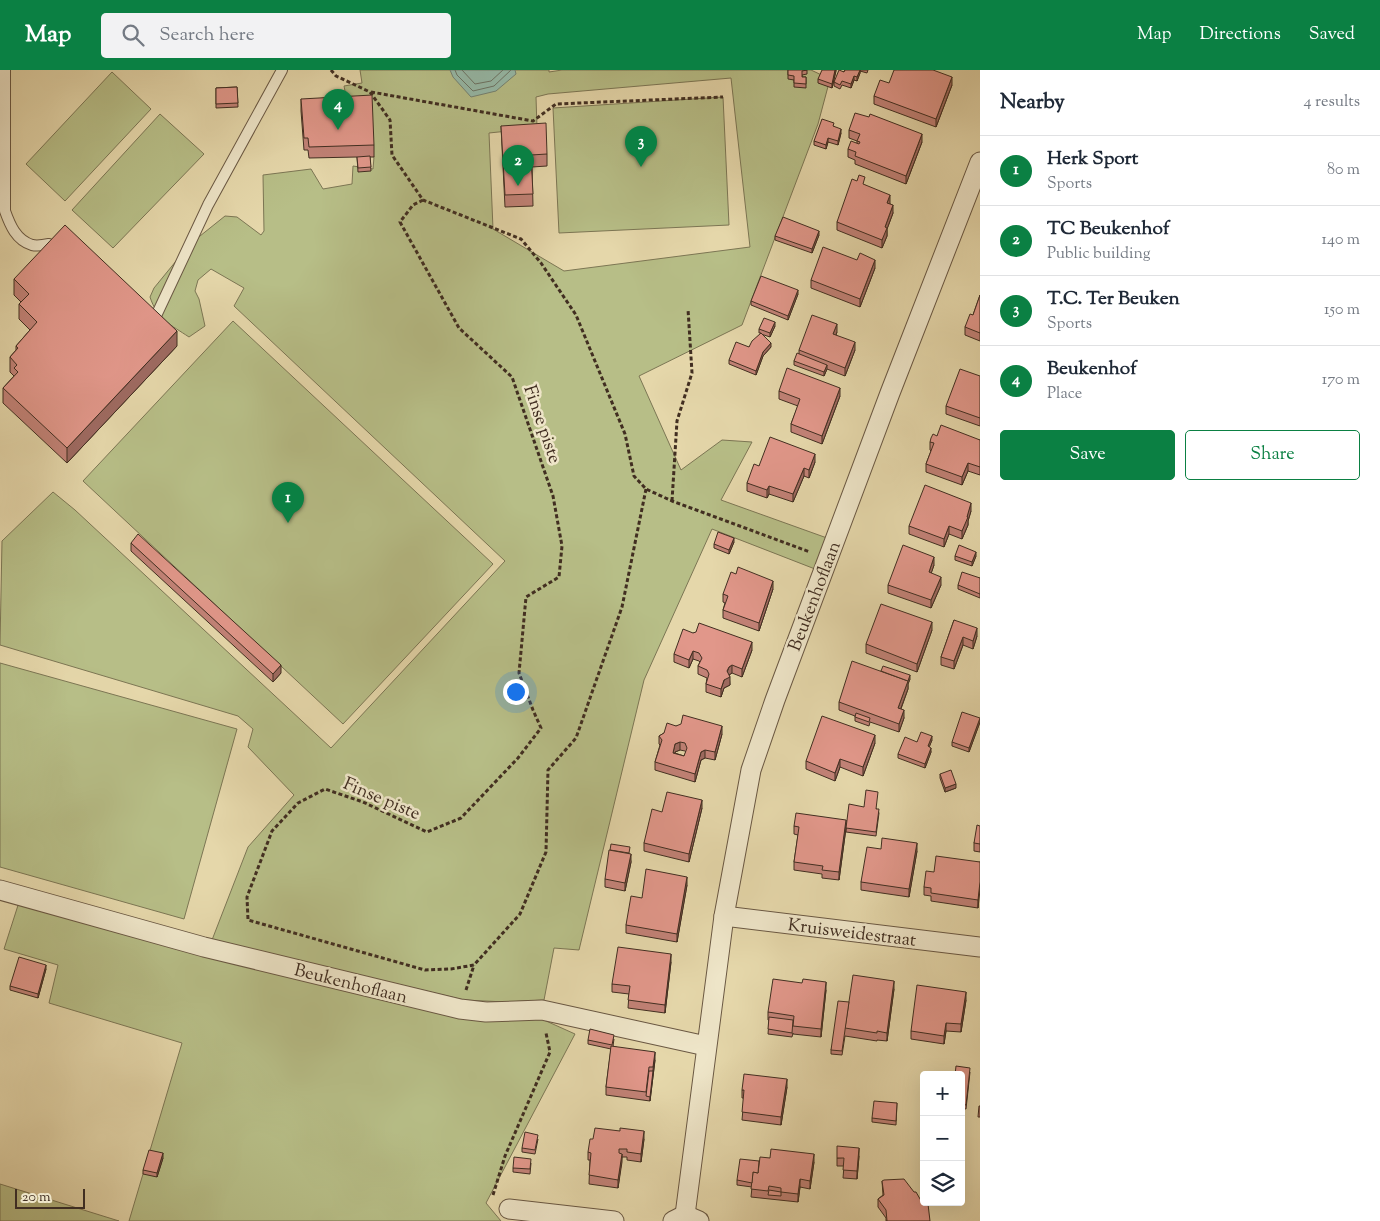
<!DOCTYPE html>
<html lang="en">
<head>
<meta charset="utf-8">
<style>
  body { margin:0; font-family:"Sorts Mill Goudy",serif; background:#f2f2f3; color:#1f2937 }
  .controls { position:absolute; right:15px; bottom:15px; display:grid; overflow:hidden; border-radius:5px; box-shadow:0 5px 20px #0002 }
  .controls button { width:45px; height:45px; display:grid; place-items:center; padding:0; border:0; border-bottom:1px solid #e0e1e3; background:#fff; color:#1f2937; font:25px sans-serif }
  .scale { position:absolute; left:15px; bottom:12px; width:70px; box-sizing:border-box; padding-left:5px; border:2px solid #412e21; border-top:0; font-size:14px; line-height:18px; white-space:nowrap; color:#412e21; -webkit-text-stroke:4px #eee5c8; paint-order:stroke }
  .you { position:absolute; left:515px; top:621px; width:18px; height:18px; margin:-12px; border:4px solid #fff; border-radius:50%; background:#1a73e8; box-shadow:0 0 0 8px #1a73e833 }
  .badge { display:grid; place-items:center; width:32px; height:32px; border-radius:50%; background:#0b8043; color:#fff; font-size:16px; font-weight:700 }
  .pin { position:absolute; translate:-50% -41px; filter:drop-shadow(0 1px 2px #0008) }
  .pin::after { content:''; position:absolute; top:26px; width:18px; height:15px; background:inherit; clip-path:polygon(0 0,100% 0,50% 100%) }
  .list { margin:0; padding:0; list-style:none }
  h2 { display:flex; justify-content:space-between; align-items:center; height:65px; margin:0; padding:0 20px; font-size:21px }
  h2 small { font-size:16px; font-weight:400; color:#747a83 }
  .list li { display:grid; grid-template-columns:32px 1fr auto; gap:15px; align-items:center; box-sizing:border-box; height:70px; padding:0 20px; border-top:1px solid #e0e1e3 }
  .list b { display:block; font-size:19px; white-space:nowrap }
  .list p { margin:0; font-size:16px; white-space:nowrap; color:#747a83 }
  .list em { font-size:16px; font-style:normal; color:#747a83 }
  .actions { display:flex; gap:10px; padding:15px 20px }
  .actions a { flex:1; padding:11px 0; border:1px solid #0b8043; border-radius:5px; text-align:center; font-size:18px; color:#0b8043 }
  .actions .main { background:#0b8043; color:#fff }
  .icon { flex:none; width:28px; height:28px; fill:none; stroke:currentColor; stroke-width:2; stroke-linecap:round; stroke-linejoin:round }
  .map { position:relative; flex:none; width:980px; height:1151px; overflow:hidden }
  header { display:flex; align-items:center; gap:30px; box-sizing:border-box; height:70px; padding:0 25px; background:#0b8043; color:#fff }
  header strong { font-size:24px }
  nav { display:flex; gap:28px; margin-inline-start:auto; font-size:18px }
  .search { width:350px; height:45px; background:#f2f2f3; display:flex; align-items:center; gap:12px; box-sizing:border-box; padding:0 18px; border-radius:5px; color:#747a83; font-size:19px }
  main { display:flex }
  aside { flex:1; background:#fff }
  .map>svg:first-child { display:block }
</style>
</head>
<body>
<header>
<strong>Map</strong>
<div class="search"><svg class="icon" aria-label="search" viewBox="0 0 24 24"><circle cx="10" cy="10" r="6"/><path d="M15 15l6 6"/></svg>Search here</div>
<nav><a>Map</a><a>Directions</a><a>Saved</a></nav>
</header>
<main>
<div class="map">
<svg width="980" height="1151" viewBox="0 0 980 1151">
  <rect width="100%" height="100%" fill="#e5d7aa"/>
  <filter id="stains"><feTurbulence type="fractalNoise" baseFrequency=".004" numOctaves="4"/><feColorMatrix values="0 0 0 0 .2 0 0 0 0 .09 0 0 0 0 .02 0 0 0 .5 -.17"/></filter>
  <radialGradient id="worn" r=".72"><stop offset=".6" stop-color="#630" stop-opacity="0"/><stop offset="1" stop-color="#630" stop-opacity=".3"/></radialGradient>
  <g fill="#b7be87" stroke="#7c7654" fill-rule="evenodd">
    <path d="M360 0H549V2L562 0H811L830 9 818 54 742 255 639 306 681 400 722 370 752 372 721 430 827 468 815 499 712 459 644 610 579 880 554 878 544 930 506 932 464 930 212 870 248 777 294 725 248 677 253 659 238 646 0 575 2 471 53 422 75 440 331 678 505 491 234 236 244 218 211 199 198 210 195 221 199 229 205 256 189 267C171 255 157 249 150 227L154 218 190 174 225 146 237 147 261 165 264 161 263 105 311 99 323 119 352 114 353 96 373 99 374 87 348 36 344 16 362 13ZM731 8 750 177 564 201 493 159 489 63 537 58 536 27 548 24Z"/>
    <path d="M112 2 151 39 65 131 26 94Z"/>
    <path d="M723 27 729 155 559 163 553 38Z"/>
    <path d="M160 44 204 84 113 178 72 140Z"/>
    <path d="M233 251 493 494 343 654 83 411Z"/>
    <path d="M0 593 237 659 184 849 0 797Z"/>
    <path d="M20 829 205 882 535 946 575 964 486 1133 501 1151H129L182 973 49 933 58 895 4 879Z"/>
    <path d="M0 1114 119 1151H0Z"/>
  </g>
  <path fill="#96baa9" stroke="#748273" d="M450 0H515L516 4 496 21 471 27 453 7Z"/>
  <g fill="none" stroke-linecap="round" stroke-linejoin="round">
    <g stroke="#6c7465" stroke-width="1">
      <path d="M455 0 457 5 473 21 494 16 511 0"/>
      <path d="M462 0 475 14 491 11 503 0"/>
    </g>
    <defs>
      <g id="lane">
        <path d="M5 0V141C10 155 16 170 32 175 37 176 44 175 49 174"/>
        <path d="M156 246 208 135 282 0"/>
      </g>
      <g id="street">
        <path d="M0 820 204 877 460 939 486 942 542 940 706 976"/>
        <path d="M724 846 980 877"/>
        <path d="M509 1139 614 1151"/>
        <path d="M685 1145 724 846 751 700 775 630 890 323 980 92"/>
        <path d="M673 1151 685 1145 699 1151"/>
      </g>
    </defs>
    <use href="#lane" stroke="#6a5843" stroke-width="12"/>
    <use href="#street" stroke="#6a5843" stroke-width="21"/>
    <g stroke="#412e21" stroke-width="3" stroke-dasharray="4 2.5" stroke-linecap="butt">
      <path d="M331 0 336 6 370 22 390 50 392 85 423 130 521 169 541 193 576 245 625 364 634 406 646 419 672 431 810 482"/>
      <path d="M371 22 533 51 556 34 723 27"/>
      <path d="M423 130 413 135 400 152 459 258 512 307 553 426 562 476 559 507 526 527 519 603 533 640 541 658 518 688 461 748 427 762 363 732 325 719 298 733 272 761 247 827 248 850 425 900 451 899 474 895 520 844 546 782 548 700 576 668 622 537 646 419"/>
      <path d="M672 431 677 351 692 303 688 239"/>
      <path d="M466 920 474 895"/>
      <path d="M493 1125 505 1086 550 982 546 963"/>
    </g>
    <use href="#lane" stroke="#eee5c8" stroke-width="10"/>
    <use href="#street" stroke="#eee5c8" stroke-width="19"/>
  </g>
  <g fill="#c28277" stroke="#412e21" fill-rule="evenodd">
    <path d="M788 0H807V4L802 5V7H806V18L794 17V10L788 9Z"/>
    <path d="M836 0 832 18 818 13V9Z"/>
    <path d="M845 0H868L867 3 860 1V3L857 11 854 10 851 18 842 15 840 19 834 16V12Z"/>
    <path d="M889 13 952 15 936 57 874 34V26Z"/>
    <path d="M237 17 238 37 216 38V18Z"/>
    <path d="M301 29 374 75V87H370L371 101 358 102 357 87 309 88 308 80H304L301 41Z"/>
    <path d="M501 56 547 84V96L532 97 533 136 505 137Z"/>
    <path d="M834 56 841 63 838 75 828 72 826 79 814 75V71Z"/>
    <path d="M849 60 922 72 906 114 855 94V90L848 87V79L857 73V71L849 68Z"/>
    <path d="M865 115 890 133V134L893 143 887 159V166L882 178 837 160V152Z"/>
    <path d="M819 165 812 183 775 170V166Z"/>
    <path d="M875 198 860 237 811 218V210Z"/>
    <path d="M14 209 177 276 67 393 3 333V318L14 306 10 302V287L16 280V276L30 260 19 249V234L21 232 14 225Z"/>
    <path d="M798 224 788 250 751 235V231Z"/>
    <path d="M980 225V271L965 265V257L973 245Z"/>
    <path d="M775 256 770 267 761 264 771 277 763 286 756 305 729 294V290L749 277 761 263H759V259Z"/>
    <path d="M837 262 836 265 855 280 845 306 827 299 824 306 794 295V291L799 284V280Z"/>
    <path d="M980 306V356L946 344V336Z"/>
    <path d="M779 321 840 326 822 374 791 362V354L798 336 779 329Z"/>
    <path d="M937 366 980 370V405L968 401 962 415 926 402V394L931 381 930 380V372Z"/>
    <path d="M815 392 809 408 804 406 793 432 769 424 767 428 747 421V413L759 396Z"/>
    <path d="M971 441 968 451V455L962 469 949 464 944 477 909 464V456Z"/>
    <path d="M734 472 729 484 714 478V474Z"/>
    <path d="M131 473 281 603 273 612 131 481Z"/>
    <path d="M955 486H976L972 496 955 490Z"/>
    <path d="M934 495 931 503 941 515 931 538 888 523V515Z"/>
    <path d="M980 508V528L958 519V515Z"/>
    <path d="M773 519 759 561 723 548V540L725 533 723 532V524Z"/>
    <path d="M954 550 977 566 973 579 963 575 954 599 941 595V587Z"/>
    <path d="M932 560 917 602 866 583V574Z"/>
    <path d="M693 563 752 580 742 607 732 603 729 605 730 615 724 618 721 627 706 622V614L707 608 698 604V596L700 592 699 591 693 589 689 598 674 592V584Z"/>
    <path d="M881 601 910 609 908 614V619L901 639 904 648 899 662 870 652 869 656 855 651V646L839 640V632Z"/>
    <path d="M980 652 969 682 952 676V672Z"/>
    <path d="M676 656 722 664 715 690 705 688 701 690 695 712 655 700V692L660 675 659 674V666ZM680 680 685 681 686 682 684 686 675 683V682Z"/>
    <path d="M932 670 929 677 931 682 925 698 898 688V684L917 672Z"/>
    <path d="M875 673 863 706 840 697 835 711 806 699V691Z"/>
    <path d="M940 704 956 718 945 722 940 708Z"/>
    <path d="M864 737 877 739 879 743 876 766 846 762V758Z"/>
    <path d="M702 738 689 792 644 781V773L662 742Z"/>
    <path d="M794 756 846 758 839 810 822 808V804L794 800V792L798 765 794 764Z"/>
    <path d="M980 756V782L974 781V773Z"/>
    <path d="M881 779 917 781 909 827 861 820V812Z"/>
    <path d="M629 783 631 792 625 821 605 817V809Z"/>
    <path d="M980 792 978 838 931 831V826L924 825V817L934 802Z"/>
    <path d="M687 815 677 872 626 863V855L642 828Z"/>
    <path d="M671 892 665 943 628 938 629 924 612 922V914Z"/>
    <path d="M46 899 38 928 10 920V916Z"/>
    <path d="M894 919 887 971 877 970V971L845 966 842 985 831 984V980L849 932Z"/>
    <path d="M826 920 821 967 793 964V963L792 967 768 964 769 951 768 950V942Z"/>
    <path d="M966 930 961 962 946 961 944 974 911 969V961Z"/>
    <path d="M614 969 613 976 655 990 650 1031 606 1025V1017L611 979 588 974V970Z"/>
    <path d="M970 1002 966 1039 961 1038V1005Z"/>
    <path d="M787 1017 781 1055 742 1050 744 1028H742V1020Z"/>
    <path d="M897 1033 896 1055 872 1052V1048Z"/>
    <path d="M538 1069 535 1084 522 1082V1078Z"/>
    <path d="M644 1069 641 1092 627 1090V1087H622L618 1118 589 1114 590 1090H588V1082Z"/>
    <path d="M859 1086 857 1109 843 1108 844 1096H837V1088Z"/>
    <path d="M163 1088 157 1107 143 1104V1100Z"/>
    <path d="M759 1091 814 1092 810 1119 800 1117 798 1132 751 1127 752 1117 737 1115V1110Z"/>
    <path d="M531 1093 530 1104 513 1102V1098Z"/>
    <path d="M882 1111 930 1151H886V1148L878 1137V1129L883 1125Z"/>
  </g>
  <g fill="#9e6a61" stroke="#412e21">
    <path d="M835 0H836V1L832 18V14Z"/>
    <path d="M860 0V3L857 11V7Z"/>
    <path d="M854 6V10L851 18V14Z"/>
    <path d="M952 7V15L936 57V49Z"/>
    <path d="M841 59V63L838 75V71Z"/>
    <path d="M922 64V72L906 114V106Z"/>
    <path d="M828 68V72L826 79V75Z"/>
    <path d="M890 125V133L887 141V133Z"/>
    <path d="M893 135V143L887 159V166L882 178V170L885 157Z"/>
    <path d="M819 161V165L812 183V179Z"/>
    <path d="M875 190V198L860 237V229Z"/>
    <path d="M798 220V224L788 250V246Z"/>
    <path d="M775 252V256L770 267V263Z"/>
    <path d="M837 254V262L833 272V264Z"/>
    <path d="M177 261V276L67 393V378Z"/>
    <path d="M855 272V280L845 306V298Z"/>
    <path d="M771 273V277L763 286 756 305V301L763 282Z"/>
    <path d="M827 295V299L824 306V302Z"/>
    <path d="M840 318V326L822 374V366Z"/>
    <path d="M815 384V392L809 408V400Z"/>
    <path d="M968 393V401L962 415V407Z"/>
    <path d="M804 398V406L793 432V424Z"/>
    <path d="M769 416V424L767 428V420Z"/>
    <path d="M971 433V441L968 451V455L962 469V461Z"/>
    <path d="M949 456V464L944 477V469Z"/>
    <path d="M734 468V472L729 484V480Z"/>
    <path d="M976 482V486L972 496V492Z"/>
    <path d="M934 487V495L929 510V502Z"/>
    <path d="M941 507V515L931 538V530Z"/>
    <path d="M773 511V519L759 561V553Z"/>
    <path d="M932 552V560L917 602V594Z"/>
    <path d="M977 558V566L973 579V571Z"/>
    <path d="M963 567V575L954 599V591Z"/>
    <path d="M752 572V580L742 607V599Z"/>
    <path d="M693 581V589L689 598V590Z"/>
    <path d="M281 595V603L273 612V604Z"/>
    <path d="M732 595V603L729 605 730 607V615L724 618 721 627V619L729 597Z"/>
    <path d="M910 605V609L908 614V619L898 646V638Z"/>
    <path d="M904 640V648L899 662V654Z"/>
    <path d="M980 648V652L969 682V678Z"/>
    <path d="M722 656V664L715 690V682Z"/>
    <path d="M875 665V673L863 706V697Z"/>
    <path d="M932 666V670L928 680V676Z"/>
    <path d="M680 672V680L675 682 673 691V683L675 674Z"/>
    <path d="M931 678V682L925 698V694Z"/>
    <path d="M705 680V688L701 690 695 712V704L701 682Z"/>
    <path d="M840 689V697L835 711V703Z"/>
    <path d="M956 714V718L945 722V718Z"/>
    <path d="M702 730V738L689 792V784Z"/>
    <path d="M846 750V758L839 810V802Z"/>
    <path d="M917 773V781L909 827V819Z"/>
    <path d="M631 784V792L625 821V813Z"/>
    <path d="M687 807V815L677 872V864Z"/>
    <path d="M980 812V820L978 838V830Z"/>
    <path d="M671 884V892L665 943V935Z"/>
    <path d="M46 895V899L38 928V924Z"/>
    <path d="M894 911V919L887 971V963Z"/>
    <path d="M826 912V920L821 967V959Z"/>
    <path d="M966 922V930L961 962V954Z"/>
    <path d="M946 953V961L944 974V966Z"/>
    <path d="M655 982V990L650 1031V1027Z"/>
    <path d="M787 1009V1017L781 1055V1047Z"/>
    <path d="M644 1061V1069L641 1092V1084Z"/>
    <path d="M859 1078V1086L857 1109V1101Z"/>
    <path d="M163 1083V1088L157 1107V1103Z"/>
    <path d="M622 1084V1092L618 1118V1110Z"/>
    <path d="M814 1084V1092L810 1119V1111Z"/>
    <path d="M800 1109V1117L798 1132V1124Z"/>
  </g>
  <g fill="#e1978a" stroke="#412e21" fill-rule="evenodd">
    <path d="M788 0H807L802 1V7H806V14L794 13V6L788 5Z"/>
    <path d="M822 0H835L832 14 818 9Z"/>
    <path d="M839 0 844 2 845 0H860L857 7 854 6 851 14 842 11 840 15 834 12Z"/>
    <path d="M894 0H933L952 7 936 49 874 26 880 10 889 13Z"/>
    <path d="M237 17 238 33 216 34V18Z"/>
    <path d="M372 25 374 75 309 77 308 68H304L301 29Z"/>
    <path d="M855 43 869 47 870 44 922 64 906 106 855 86 856 82 848 79 851 71 859 74 860 72 857 71 860 64 849 60Z"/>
    <path d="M822 49 834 53 833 56 841 59 838 71 828 68 826 75 814 71Z"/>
    <path d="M546 53 547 84 531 85 533 124 505 125 501 56Z"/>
    <path d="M370 86 371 97 358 98 357 87Z"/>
    <path d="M859 105 865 107 863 114 890 125 887 133 893 135 885 157 887 158 882 170 837 152 852 109 857 111Z"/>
    <path d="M783 147 819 161 812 179 775 166Z"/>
    <path d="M65 155 177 261 67 378 3 318 18 302 14 298 17 295 10 287 18 278 16 276 37 252 19 234 29 224 14 209Z"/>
    <path d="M823 177 857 190 860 183 875 190 860 229 811 210Z"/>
    <path d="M761 206 798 220 788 246 751 231Z"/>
    <path d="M980 225V263L965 257 970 244 973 245Z"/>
    <path d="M812 245 837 254 833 264 855 272 845 298 799 280Z"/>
    <path d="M764 248 775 252 770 263 759 259Z"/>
    <path d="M761 263 771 273 763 282 756 301 729 290 736 272 749 277 752 271Z"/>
    <path d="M797 283 827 295 824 302 794 291Z"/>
    <path d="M787 298 840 318 822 366 791 354 800 329 779 321Z"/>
    <path d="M960 299 980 306V348L946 336Z"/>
    <path d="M941 355 980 370V397L968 393 962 407 926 394 934 373 930 372 931 368 933 364 937 366Z"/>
    <path d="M770 367 815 384 809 400 804 398 793 424 769 416 767 420 747 413 754 394 759 396Z"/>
    <path d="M925 415 971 433 967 447H968L962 461 949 456 944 469 909 456Z"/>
    <path d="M718 462 734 468 729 480 714 474Z"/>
    <path d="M138 464 281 595 273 604 131 473Z"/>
    <path d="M903 475 934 487 929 502 941 507 931 530 888 515Z"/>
    <path d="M959 475 976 482 972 492 955 486Z"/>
    <path d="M738 497 773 511 759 553 723 540 728 526 723 524 731 502 736 504Z"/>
    <path d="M962 502 980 508V524L958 515Z"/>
    <path d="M881 534 932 552 917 594 866 574Z"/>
    <path d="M954 550 977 558 973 571 963 567 954 591 941 587Z"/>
    <path d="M699 553 752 572 742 599 732 595 729 597 727 601 730 607 724 610 721 619 706 614 709 604 707 600 698 596 702 588 699 583 693 581 689 590 674 584 683 559 693 563 696 562Z"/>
    <path d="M852 591 908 611 898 638 904 640 899 654 839 632Z"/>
    <path d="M883 596 910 605 908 611 881 601Z"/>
    <path d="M962 642 980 648 969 678 952 672Z"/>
    <path d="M856 643 870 648 869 652 855 647Z"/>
    <path d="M683 645 722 656 715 682 705 680 701 682 695 704 655 692 662 670 659 666 664 663 667 653 676 656 681 654ZM680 672 685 673 687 678 684 686 673 683 675 674Z"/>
    <path d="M822 646 875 665 863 697 840 689 835 703 806 691Z"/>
    <path d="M921 662 932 666 928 676 931 678 925 694 898 684 905 667 917 672Z"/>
    <path d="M951 700 956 714 945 718 940 704Z"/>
    <path d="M866 720 878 722 876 739H879L876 762 846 758 849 734 864 737Z"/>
    <path d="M667 722 702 730 689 784 644 773 652 739 662 742Z"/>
    <path d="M796 743 846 750 839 802 822 800 823 796 794 792 799 757 794 756Z"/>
    <path d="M977 755 980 756V774L974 773Z"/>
    <path d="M882 768 917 773 909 819 861 812 867 777 881 779Z"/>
    <path d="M611 774 630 777 629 783 610 780Z"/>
    <path d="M609 780 631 784 625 813 605 809Z"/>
    <path d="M936 786 980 792V812L978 830 931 823V818L924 817 926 801 934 802Z"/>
    <path d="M646 799 687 807 677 864 626 855 631 826 642 828Z"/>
    <path d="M618 877 671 884 665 935 628 930 630 916 612 914Z"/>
    <path d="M19 887 46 895 38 924 10 916Z"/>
    <path d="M853 905 894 911 887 963 877 961V963L845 958Z"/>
    <path d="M773 909 802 913 803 909 826 912 821 959 793 956 794 946 768 942Z"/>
    <path d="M917 915 966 922 961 954 946 953 944 966 911 961Z"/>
    <path d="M838 931 849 932 842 981 831 980Z"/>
    <path d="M769 947 793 950 792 963 768 959Z"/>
    <path d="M590 959 614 965 612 975 588 970Z"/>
    <path d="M611 976 655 982 653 997H649L646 1022 606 1017Z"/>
    <path d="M956 996 970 998 966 1035 961 1034V1005H955Z"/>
    <path d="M649 1001H653L650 1027 646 1026Z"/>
    <path d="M744 1004 787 1009 781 1047 742 1042 744 1020H742Z"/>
    <path d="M874 1031 897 1033 896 1051 872 1048Z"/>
    <path d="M979 1036H980V1047H978Z"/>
    <path d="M595 1058 620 1061V1058L644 1061 641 1084 627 1082V1079H619V1083L622 1084 618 1110 589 1105 591 1083 588 1082 590 1069H593Z"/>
    <path d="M525 1062 538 1065 535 1080 522 1078Z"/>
    <path d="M837 1076 859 1078 857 1101 843 1100 844 1088H837Z"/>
    <path d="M771 1079 814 1084 810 1111 800 1109 798 1124 781 1122V1118L769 1116 768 1121 751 1119 753 1102 758 1103 760 1087 770 1088Z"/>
    <path d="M149 1080 163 1083 157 1103 143 1100Z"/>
    <path d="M514 1087 531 1089 530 1099 513 1098Z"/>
    <path d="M740 1089 759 1091 758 1103 753 1102 752 1113 737 1110Z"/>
    <path d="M904 1109 914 1122H916L923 1134H928L930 1151H887L886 1140 878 1129 884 1125 882 1111 884 1110Z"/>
    <path d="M769 1120 781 1122V1126L768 1125Z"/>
  </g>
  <g text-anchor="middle" stroke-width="5" stroke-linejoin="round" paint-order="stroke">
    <g font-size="18" fill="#412e21" stroke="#eee5c8">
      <text transform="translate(543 354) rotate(71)" y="6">Finse piste</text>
      <text transform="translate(814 526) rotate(-69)" y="6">Beukenhoflaan</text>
      <text transform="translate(382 728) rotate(23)" y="6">Finse piste</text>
      <text transform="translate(852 862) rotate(7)" y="6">Kruisweidestraat</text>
      <text transform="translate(351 913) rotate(14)" y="6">Beukenhoflaan</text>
    </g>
  </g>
  <rect width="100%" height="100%" filter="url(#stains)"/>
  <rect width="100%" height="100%" fill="url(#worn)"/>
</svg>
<div class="controls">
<button>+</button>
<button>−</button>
<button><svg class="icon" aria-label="layers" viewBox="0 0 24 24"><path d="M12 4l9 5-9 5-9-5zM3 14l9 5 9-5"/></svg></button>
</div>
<div class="scale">20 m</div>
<div class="you"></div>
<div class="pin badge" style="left:288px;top:453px">1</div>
<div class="pin badge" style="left:518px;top:116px">2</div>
<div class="pin badge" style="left:641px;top:97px">3</div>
<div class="pin badge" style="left:338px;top:60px">4</div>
</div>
<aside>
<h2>Nearby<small>4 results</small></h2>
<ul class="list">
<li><span class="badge">1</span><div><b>Herk Sport</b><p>Sports</p></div><em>80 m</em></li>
<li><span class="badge">2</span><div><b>TC Beukenhof</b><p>Public building</p></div><em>140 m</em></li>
<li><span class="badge">3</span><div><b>T.C. Ter Beuken</b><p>Sports</p></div><em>150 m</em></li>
<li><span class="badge">4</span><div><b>Beukenhof</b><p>Place</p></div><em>170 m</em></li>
</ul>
<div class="actions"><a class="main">Save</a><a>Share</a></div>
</aside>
</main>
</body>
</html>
